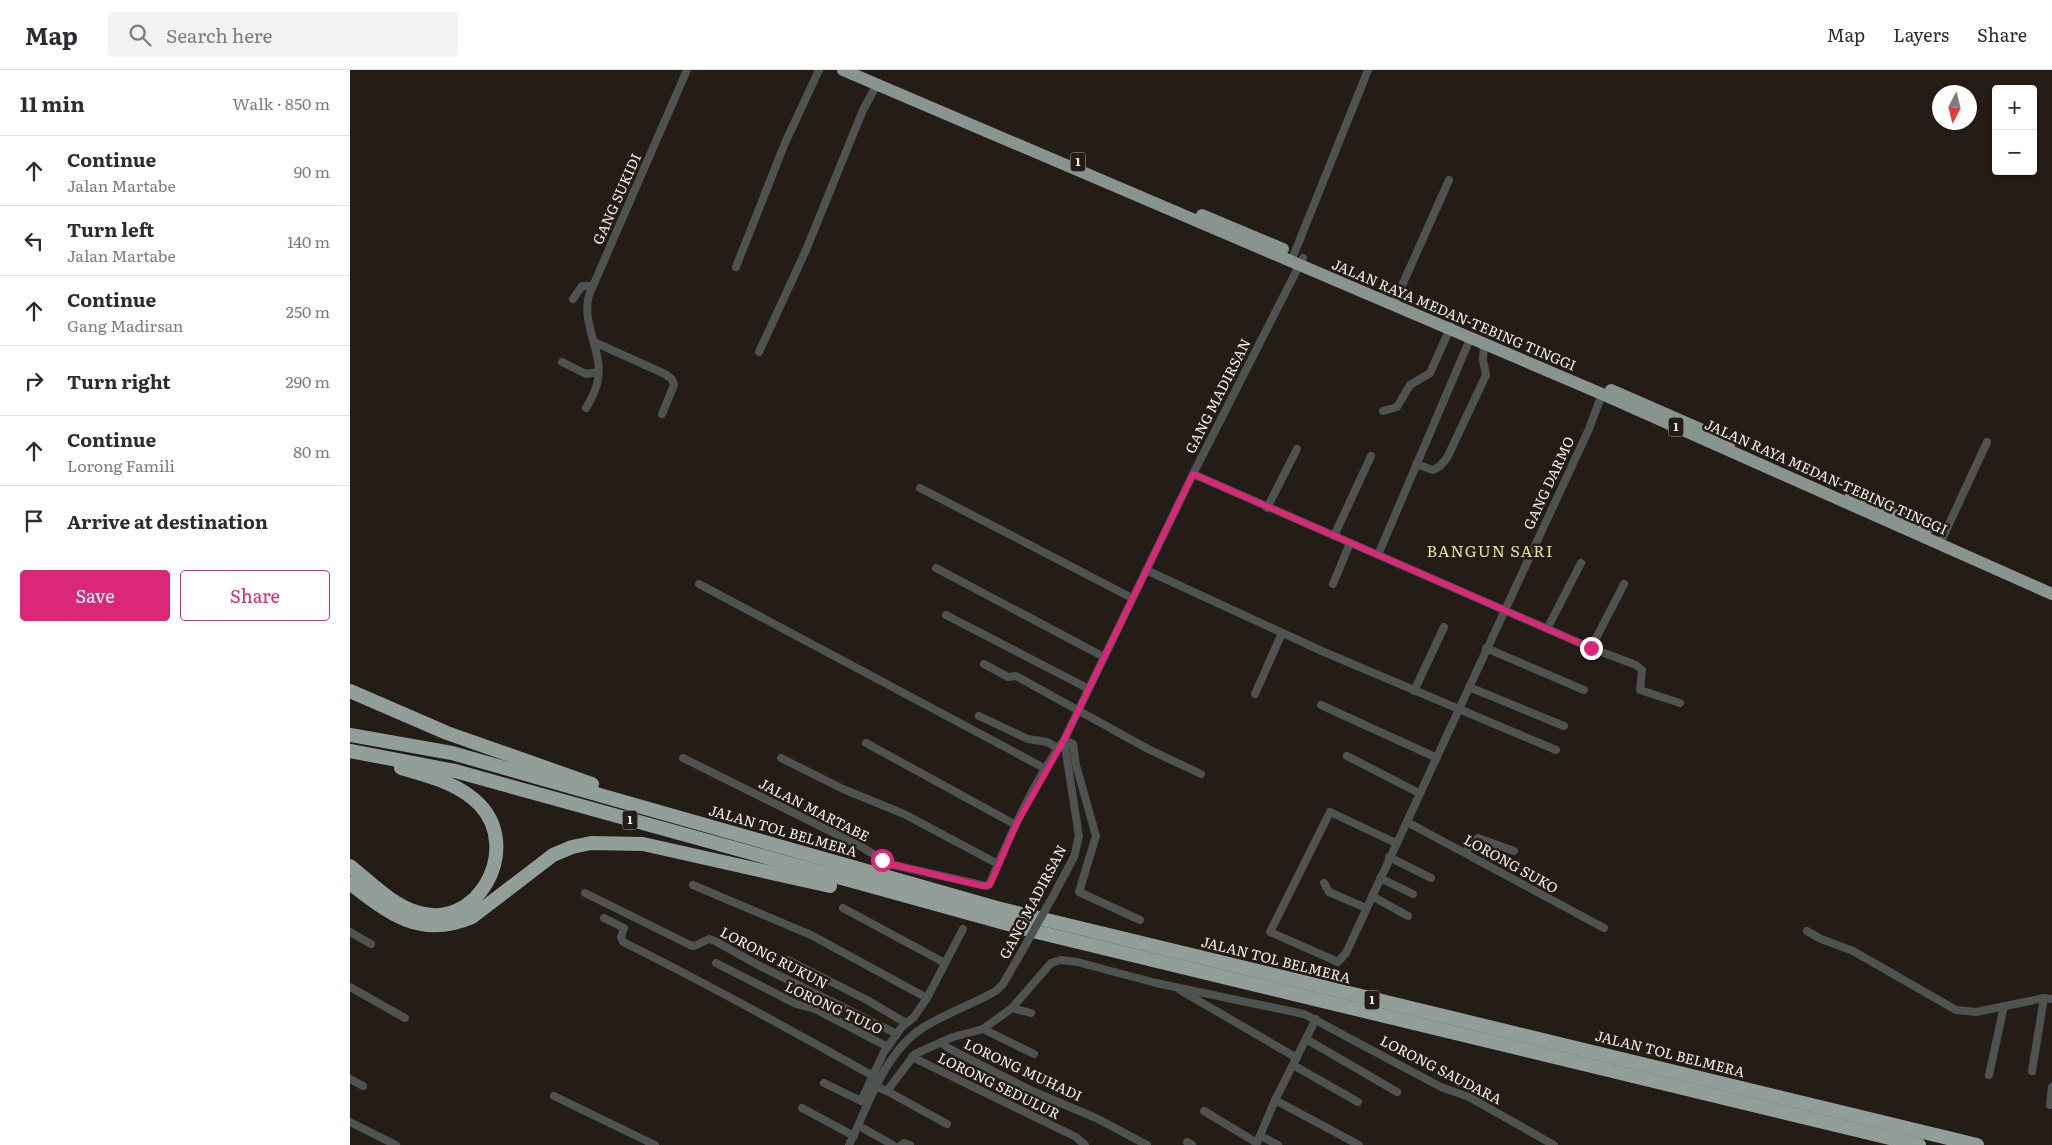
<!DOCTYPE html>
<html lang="en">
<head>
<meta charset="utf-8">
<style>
  body { margin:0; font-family:Literata,serif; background:#f2f2f3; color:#2b2b33 }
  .controls { position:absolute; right:15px; top:15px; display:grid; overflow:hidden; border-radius:5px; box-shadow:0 1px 4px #0004 }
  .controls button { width:45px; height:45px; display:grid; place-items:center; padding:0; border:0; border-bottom:1px solid #e1e1e2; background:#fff; color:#2b2b33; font:25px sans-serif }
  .compass { position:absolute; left:1582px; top:15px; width:45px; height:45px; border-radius:50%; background:#fff; box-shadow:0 1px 4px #0004; rotate:187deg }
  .stop { position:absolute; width:15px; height:15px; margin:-11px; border:4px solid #db2777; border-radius:50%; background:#fff }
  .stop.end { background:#db2777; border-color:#fff; box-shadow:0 1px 5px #0008 }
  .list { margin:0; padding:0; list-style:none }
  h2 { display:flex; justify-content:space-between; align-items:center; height:65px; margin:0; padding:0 20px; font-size:21px }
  h2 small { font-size:16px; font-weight:400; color:#7c7c81 }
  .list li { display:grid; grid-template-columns:32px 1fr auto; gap:15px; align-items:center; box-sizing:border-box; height:70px; padding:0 20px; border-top:1px solid #e1e1e2 }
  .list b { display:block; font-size:19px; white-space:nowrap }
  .list p { margin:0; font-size:16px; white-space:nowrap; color:#7c7c81 }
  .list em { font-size:16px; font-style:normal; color:#7c7c81 }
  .actions { display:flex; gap:10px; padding:15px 20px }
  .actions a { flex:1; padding:11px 0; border:1px solid #db2777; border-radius:5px; text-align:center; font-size:18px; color:#db2777 }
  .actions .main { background:#db2777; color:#fff }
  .icon { flex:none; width:28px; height:28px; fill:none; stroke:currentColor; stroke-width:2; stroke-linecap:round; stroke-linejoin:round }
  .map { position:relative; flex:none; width:1702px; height:1075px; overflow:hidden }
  header { display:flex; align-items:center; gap:30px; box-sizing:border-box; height:70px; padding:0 25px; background:#fff; border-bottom:1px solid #e1e1e2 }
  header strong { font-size:24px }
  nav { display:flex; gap:28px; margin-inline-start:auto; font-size:18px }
  .search { width:350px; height:45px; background:#f2f2f3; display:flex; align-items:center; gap:12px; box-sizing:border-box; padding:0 18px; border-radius:5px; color:#7c7c81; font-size:19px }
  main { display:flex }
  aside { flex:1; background:#fff }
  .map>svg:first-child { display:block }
</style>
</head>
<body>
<header>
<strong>Map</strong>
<div class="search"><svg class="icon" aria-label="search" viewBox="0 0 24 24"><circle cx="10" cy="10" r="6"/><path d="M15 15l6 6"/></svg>Search here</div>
<nav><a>Map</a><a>Layers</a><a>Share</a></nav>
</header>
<main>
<aside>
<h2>11 min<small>Walk · 850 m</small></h2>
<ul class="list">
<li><svg class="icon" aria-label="ahead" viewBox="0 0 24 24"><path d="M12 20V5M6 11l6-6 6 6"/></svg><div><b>Continue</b><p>Jalan Martabe</p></div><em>90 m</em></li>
<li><svg class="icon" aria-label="left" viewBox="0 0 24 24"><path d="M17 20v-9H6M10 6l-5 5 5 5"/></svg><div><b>Turn left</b><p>Jalan Martabe</p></div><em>140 m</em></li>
<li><svg class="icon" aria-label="ahead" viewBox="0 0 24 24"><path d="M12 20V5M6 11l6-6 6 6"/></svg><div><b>Continue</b><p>Gang Madirsan</p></div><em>250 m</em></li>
<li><svg class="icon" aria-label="right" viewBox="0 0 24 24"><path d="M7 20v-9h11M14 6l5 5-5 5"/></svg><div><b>Turn right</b></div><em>290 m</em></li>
<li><svg class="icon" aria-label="ahead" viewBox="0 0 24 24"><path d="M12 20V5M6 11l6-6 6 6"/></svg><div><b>Continue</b><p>Lorong Famili</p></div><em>80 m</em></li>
<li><svg class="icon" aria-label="arrive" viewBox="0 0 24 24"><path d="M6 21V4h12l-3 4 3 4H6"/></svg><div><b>Arrive at destination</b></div></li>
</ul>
<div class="actions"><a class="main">Save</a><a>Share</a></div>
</aside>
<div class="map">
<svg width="1702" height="1075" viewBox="0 0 1702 1075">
  <rect width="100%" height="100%" fill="#241c17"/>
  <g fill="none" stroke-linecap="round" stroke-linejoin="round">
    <g stroke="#4e5351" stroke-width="8">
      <path d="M944 184 1018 0"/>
      <path d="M386 197 435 73 469 0"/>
      <path d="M223 229 232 216H242"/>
      <path d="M1046 229 1099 110"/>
      <path d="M244 272 315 304 322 309 324 315 312 344"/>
      <path d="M409 282 456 180 513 40 526 16"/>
      <path d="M212 292 236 304 248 302"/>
      <path d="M236 338C241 329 247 320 248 309 253 282 231 253 239 225L337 0"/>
      <path d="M1033 341 1047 337 1060 315 1080 303 1101 256"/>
      <path d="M1066 394 1083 400 1090 396 1097 388 1136 305 1133 290 1134 275"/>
      <path d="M843 404 1241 578 1286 595 1292 600 1290 620 1330 633"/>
      <path d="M570 418 782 528"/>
      <path d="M917 438 947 379"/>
      <path d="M984 466 1021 386"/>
      <path d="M1593 467 1637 372"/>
      <path d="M1028 485 1120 269"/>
      <path d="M586 498 754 587"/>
      <path d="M796 500 974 582 1206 680"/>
      <path d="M349 514 696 699"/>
      <path d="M983 514 1000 473"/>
      <path d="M596 545 737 618"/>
      <path d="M1197 559 1231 493"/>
      <path d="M1136 578 1234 620"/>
      <path d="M1241 578 1274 514"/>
      <path d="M634 594 658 607 666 606 798 679 851 704"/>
      <path d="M1119 617 1214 656"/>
      <path d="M1064 621 1094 557"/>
      <path d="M905 624 932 563"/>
      <path d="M971 635 1087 688"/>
      <path d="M629 646 678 669 697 672 708 678"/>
      <path d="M516 673 666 755"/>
      <path d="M997 686 1069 723"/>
      <path d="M333 688 512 777 539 794 636 816 639 815C660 766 682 714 714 670L723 674 726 695 746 766 729 822 790 850"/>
      <path d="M431 688 493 719 554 744 648 794"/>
      <path d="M1057 752 1254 858"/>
      <path d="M1046 773 980 742 920 862 988 892 996 883 1239 359 1252 324"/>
      <path d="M1116 783 1122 771 1128 768 1164 781"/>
      <path d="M1039 787 1081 808"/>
      <path d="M1030 808 1063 824"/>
      <path d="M974 813 979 822 1016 838"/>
      <path d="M343 815 461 865 577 928"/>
      <path d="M235 823 340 875 344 876 359 869 365 871 410 896 547 964"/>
      <path d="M1022 826 1058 846"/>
      <path d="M702 828 724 787 729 766 714 670 843 404 953 188"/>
      <path d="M493 838 595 893"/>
      <path d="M254 848 274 858 271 867 273 872C358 914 441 960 523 1006"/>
      <path d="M1457 861 1471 869 1503 881 1606 940 1626 942 1694 928 1702 929"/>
      <path d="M0 862 21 874"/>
      <path d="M438 890 517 930 556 953"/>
      <path d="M366 893 446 934 465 939 538 977"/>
      <path d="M0 917 55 948"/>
      <path d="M830 920 947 988"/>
      <path d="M662 938 681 943"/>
      <path d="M633 959 684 984"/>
      <path d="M956 969 1047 1022"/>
      <path d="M591 972 598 978 680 1020 746 1048 797 1075"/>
      <path d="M562 987 726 1067 735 1075"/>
      <path d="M943 995 1008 1032"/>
      <path d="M1682 1001 1694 928"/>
      <path d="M1639 1005 1654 936"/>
      <path d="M0 1009 13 1016"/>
      <path d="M474 1013 511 1031 534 982 551 958 564 947 577 928 613 859"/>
      <path d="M527 1017 537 1021 565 984 603 967 633 959 662 938 701 893 711 890 727 892 806 913 954 944 1091 1017 1119 1027 1204 1075"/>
      <path d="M537 1021 597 1054"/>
      <path d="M204 1026 305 1075"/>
      <path d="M925 1030 1009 1075"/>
      <path d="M1700 1035 1702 1017"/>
      <path d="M452 1038 504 1066"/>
      <path d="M854 1041 907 1073"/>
      <path d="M0 1052 46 1075"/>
      <path d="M509 1056 543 1075"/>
      <path d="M911 1066 928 1075"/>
      <path d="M837 1072 842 1075"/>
      <path d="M499 1075C518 1036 535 981 574 957 597 943 623 934 646 921L653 914 672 881"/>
      <path d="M551 1075 554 1073 560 1075"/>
      <path d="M906 1075 925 1030 966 949"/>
    </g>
    <g stroke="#88948f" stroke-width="12">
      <path d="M493 0 1252 324 1702 524"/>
      <path d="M852 145 933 179"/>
      <path d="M1261 320 1380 372"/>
      <path d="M1501 426 1577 459"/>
    </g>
    <g stroke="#919e99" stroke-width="14">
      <path d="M0 621 97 663 242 714"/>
      <path d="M0 665 102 683 647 838 1627 1075"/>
      <path d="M0 681 105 701 687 862 1569 1075"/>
      <path d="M0 796C20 812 41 834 66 842 127 862 172 780 130 735 109 713 78 706 51 698"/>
      <path d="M0 813C39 844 71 869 122 847L203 785 222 777 241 773 293 774 480 816"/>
    </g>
    <path stroke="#4e5351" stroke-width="8" d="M672 881 702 828"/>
  </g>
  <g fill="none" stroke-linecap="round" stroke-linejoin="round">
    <path stroke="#db2777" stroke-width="6" d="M532 790 545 795 633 816 640 815 666 755 714 670 843 404 1241 578"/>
  </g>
  <g text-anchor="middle" stroke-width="5" stroke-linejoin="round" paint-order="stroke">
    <g fill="#241c17" stroke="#b7b0ad" stroke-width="1">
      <rect x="720.5" y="82.5" width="15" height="19" rx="4"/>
      <rect x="1318.5" y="347.5" width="15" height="19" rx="4"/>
      <rect x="272.5" y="740.5" width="15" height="19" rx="4"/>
      <rect x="1014.5" y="920.5" width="15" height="19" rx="4"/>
    </g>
    <g font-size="12" font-weight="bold" fill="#f6f0ed">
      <text x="728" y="96">1</text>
      <text x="1326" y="361">1</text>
      <text x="280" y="754">1</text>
      <text x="1022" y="934">1</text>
    </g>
    <g font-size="14" fill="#f6f0ed" stroke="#241c17">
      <text transform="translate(267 129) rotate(-66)" y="5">GANG SUKIDI</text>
      <text transform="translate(1104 245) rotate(23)" y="5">JALAN RAYA MEDAN-TEBING TINGGI</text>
      <text transform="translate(868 326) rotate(-63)" y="5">GANG MADIRSAN</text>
      <text transform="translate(1476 407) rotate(24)" y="5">JALAN RAYA MEDAN-TEBING TINGGI</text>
      <text transform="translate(1199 413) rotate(-65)" y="5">GANG DARMO</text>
      <text transform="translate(464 740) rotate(27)" y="5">JALAN MARTABE</text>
      <text transform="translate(433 761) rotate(16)" y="5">JALAN TOL BELMERA</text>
      <text transform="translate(1161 794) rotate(29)" y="5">LORONG SUKO</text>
      <text transform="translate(683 832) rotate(-62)" y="5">GANG MADIRSAN</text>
      <text transform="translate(424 888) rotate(27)" y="5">LORONG RUKUN</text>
      <text transform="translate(926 890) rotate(14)" y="5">JALAN TOL BELMERA</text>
      <text transform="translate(484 938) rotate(25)" y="5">LORONG TULO</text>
      <text transform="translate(1320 984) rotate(14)" y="5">JALAN TOL BELMERA</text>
      <text transform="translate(673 1000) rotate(25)" y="5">LORONG MUHADI</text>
      <text transform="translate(1091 1000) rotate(27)" y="5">LORONG SAUDARA</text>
      <text transform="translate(649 1016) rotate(26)" y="5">LORONG SEDULUR</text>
    </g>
    <g font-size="16" letter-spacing="1" fill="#e4e091" stroke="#241c17">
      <text x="1140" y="487">BANGUN SARI</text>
    </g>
  </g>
</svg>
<div class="controls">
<button>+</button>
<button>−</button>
</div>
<svg class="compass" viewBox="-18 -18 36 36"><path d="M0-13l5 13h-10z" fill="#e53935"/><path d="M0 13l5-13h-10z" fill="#7c7c81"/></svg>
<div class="stop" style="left:532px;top:790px"></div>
<div class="stop end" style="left:1241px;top:578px"></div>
</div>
</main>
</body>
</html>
